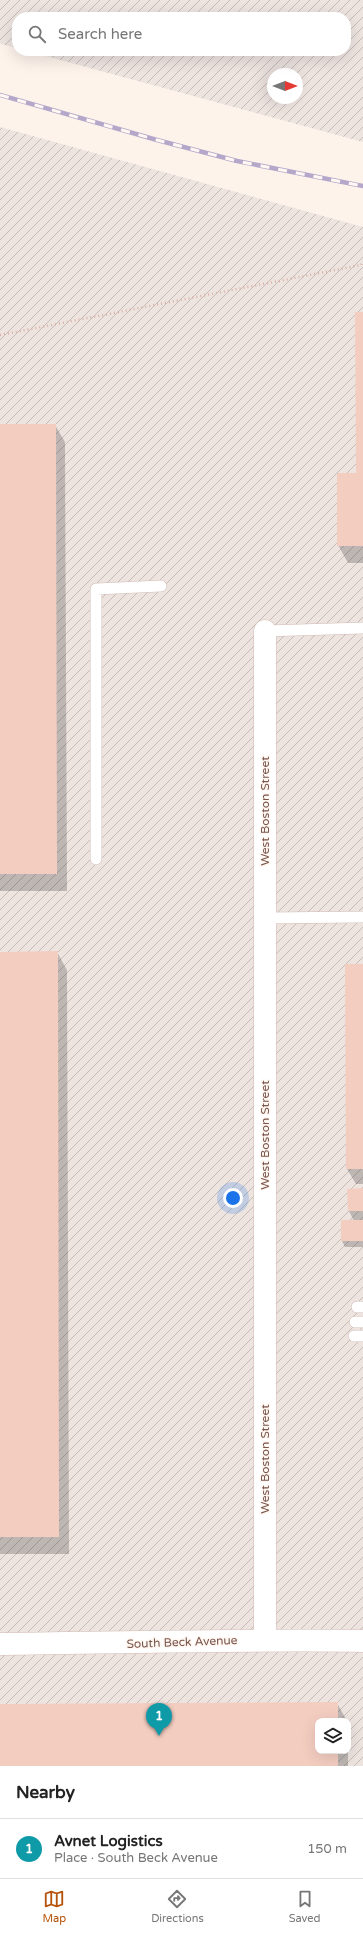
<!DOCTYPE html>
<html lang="en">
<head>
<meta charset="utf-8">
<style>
  body { margin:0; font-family:"Varela Round",sans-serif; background:#f6f6f6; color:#222 }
  .controls { position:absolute; right:12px; bottom:12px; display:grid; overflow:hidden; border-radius:8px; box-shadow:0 4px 16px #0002 }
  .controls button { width:36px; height:36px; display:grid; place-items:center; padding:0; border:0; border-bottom:1px solid #e0e0e0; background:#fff; color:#222; font:20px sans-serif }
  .compass { position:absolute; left:267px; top:68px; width:36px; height:36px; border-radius:50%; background:#fff; box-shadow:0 4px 16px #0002; rotate:90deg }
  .you { position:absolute; left:233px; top:1198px; width:14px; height:14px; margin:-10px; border:3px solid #fff; border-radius:50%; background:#1a73e8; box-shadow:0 0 0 6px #1a73e833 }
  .badge { display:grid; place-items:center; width:26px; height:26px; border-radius:50%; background:#b45309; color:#fff; font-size:13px; font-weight:700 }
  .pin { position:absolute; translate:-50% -33px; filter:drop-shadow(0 1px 2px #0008) }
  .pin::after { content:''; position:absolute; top:21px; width:14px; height:12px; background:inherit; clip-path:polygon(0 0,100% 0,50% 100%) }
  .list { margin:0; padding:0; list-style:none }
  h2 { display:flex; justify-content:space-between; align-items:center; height:52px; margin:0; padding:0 16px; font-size:17px }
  h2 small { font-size:13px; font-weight:400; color:#767676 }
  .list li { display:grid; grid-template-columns:26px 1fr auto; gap:12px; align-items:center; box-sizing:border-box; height:60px; padding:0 16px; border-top:1px solid #e0e0e0 }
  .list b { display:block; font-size:15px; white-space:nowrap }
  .list p { margin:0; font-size:13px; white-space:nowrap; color:#767676 }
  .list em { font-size:13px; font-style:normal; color:#767676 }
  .icon { flex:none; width:22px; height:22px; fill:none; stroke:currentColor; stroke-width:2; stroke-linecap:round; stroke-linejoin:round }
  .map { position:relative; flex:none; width:363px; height:1766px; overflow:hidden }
  .search { position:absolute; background:#fff; box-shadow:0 4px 16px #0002; left:12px; right:12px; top:12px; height:44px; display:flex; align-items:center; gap:10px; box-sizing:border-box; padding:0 14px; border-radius:16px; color:#767676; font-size:15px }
  .sheet { height:112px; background:#fff }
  nav { display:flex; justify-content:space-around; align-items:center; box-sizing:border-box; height:56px; border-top:1px solid #e0e0e0; background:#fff; font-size:11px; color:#767676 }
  nav a { display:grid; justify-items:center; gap:2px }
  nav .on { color:#b45309 }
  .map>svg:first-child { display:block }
</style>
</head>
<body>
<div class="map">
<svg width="363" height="1766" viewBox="0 0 363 1766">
  <defs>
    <pattern id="industrial-furrows" width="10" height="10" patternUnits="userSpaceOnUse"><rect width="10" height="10" fill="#ede4e0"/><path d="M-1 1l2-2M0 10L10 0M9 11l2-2" fill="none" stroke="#c5bcb8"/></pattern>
  </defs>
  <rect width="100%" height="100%" fill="#fdf3eb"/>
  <g fill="url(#industrial-furrows)" fill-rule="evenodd">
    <path d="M0 0H363V142L27 51H346V17H17V48L0 44ZM273 74H297V98H273Z"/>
    <path d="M0 127 363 227V1766H0ZM318 1721H348V1751H318Z"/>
  </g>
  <g fill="#0003">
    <path d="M363 313V563H348L338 545 357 474Z"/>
    <path d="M0 425H55L65 442 67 891H0Z"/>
    <path d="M57 952 67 970 69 1554H0V953Z"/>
    <path d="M346 965H363V1184H356L347 1169Z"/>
    <path d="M363 1189V1247H345L342 1241V1221H354L349 1211Z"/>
    <path d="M337 1703 347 1721H318V1751H348V1766H0V1705Z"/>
  </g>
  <g fill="#f4cdc1">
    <path d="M355 312H363V546H337V473H356Z"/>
    <path d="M0 424H56L57 874H0Z"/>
    <path d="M58 951 59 1537H0V952Z"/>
    <path d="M345 964H363V1169H346Z"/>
    <path d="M363 1188V1211H348L347 1189Z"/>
    <rect x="341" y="1220" width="22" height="21"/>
    <path d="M338 1702V1721H318V1751H338V1766H0V1704Z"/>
  </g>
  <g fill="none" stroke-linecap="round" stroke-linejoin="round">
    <defs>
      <g id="lane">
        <path d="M265 631 363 628"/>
        <path d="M96 859V589L161 586"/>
        <path d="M265 918 363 917"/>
        <path d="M357 1307H363"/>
        <path d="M355 1322H363"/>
        <path d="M354 1336H363"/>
      </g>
      <g id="street">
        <path d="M265 631V1639"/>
        <path d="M0 1644C121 1643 242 1639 363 1641"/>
      </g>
    </defs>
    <use href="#lane" stroke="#d3bbb2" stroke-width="12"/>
    <use href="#street" stroke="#d3bbb2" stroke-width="23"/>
    <path stroke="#dab0a3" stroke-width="2.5" stroke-dasharray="1 3" stroke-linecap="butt" d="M0 335 361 265 363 261"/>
    <use href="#lane" stroke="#fff" stroke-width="11"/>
    <use href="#street" stroke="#fff" stroke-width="22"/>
    <defs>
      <path id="rail" d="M0 95 157 140 237 161 363 186"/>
    </defs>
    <use href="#rail" stroke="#b4a7c9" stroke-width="4.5"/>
    <use href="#rail" stroke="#fff8f2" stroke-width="3" stroke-dasharray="9" stroke-linecap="butt"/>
  </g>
  <g text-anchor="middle" stroke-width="3" stroke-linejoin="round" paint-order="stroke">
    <g font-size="12" fill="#7a554c" stroke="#fff8f2">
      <text transform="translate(265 811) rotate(-90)" y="4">West Boston Street</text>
      <text transform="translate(265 1135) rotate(-90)" y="4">West Boston Street</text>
      <text transform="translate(265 1459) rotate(-90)" y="4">West Boston Street</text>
      <text transform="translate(182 1642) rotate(-2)" y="4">South Beck Avenue</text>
    </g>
  </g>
</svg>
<div class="controls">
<button><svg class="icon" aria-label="layers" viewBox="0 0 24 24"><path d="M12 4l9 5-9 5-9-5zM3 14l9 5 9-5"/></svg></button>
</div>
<svg class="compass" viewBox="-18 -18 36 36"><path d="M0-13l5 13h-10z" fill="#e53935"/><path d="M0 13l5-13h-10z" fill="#767676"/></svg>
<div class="you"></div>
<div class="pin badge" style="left:159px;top:1736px;background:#0f9aa8">1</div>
<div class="search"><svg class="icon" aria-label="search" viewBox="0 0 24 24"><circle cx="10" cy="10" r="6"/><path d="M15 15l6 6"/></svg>Search here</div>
</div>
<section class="sheet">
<h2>Nearby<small></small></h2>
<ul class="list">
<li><span class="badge" style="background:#0f9aa8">1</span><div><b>Avnet Logistics</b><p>Place · South Beck Avenue</p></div><em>150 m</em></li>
</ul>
</section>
<nav>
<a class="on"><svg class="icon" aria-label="map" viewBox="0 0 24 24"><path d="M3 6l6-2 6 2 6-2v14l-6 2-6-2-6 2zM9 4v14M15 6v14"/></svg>Map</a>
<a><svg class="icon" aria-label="directions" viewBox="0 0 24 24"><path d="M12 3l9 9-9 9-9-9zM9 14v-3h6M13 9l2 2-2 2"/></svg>Directions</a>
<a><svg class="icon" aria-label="saved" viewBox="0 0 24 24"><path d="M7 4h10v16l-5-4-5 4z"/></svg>Saved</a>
</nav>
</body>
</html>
